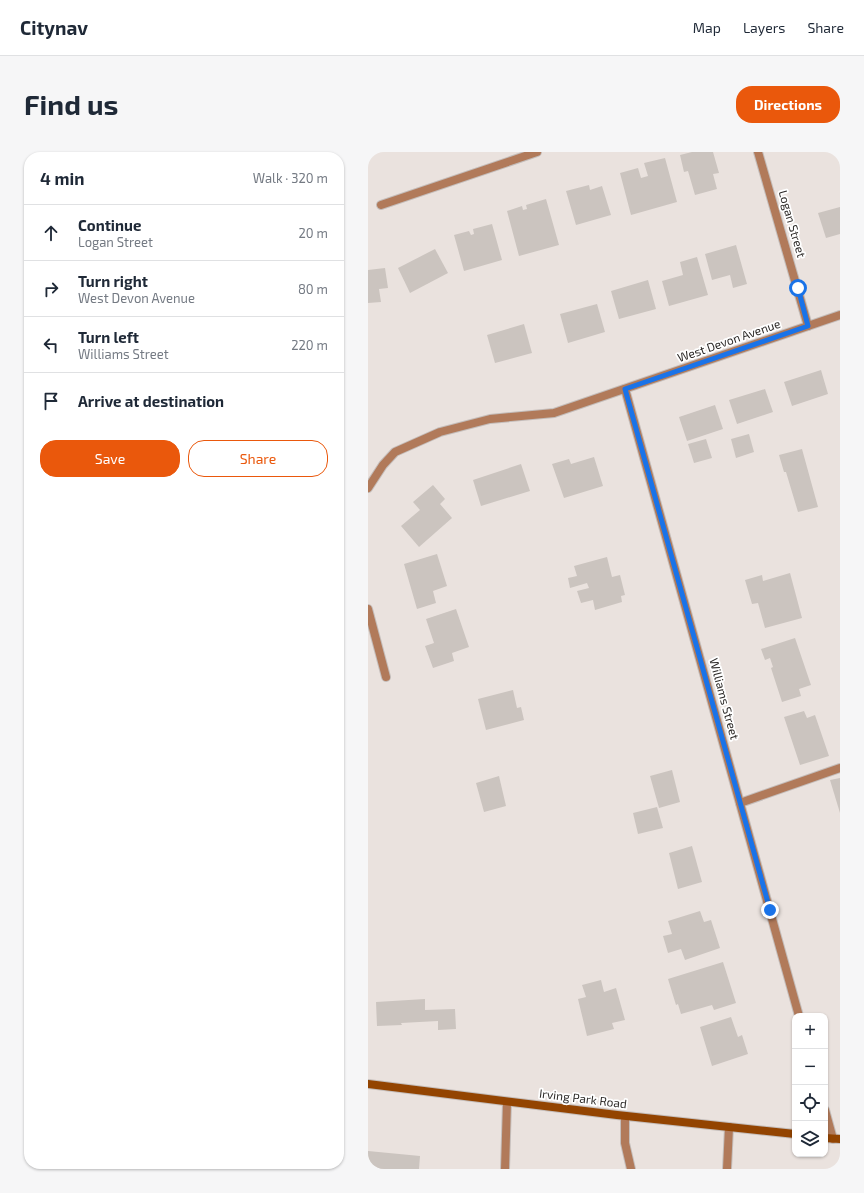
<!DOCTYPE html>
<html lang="en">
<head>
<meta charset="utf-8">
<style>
  body { margin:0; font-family:"Exo 2",sans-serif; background:#f6f6f7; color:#1f2937 }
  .controls { position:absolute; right:12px; bottom:12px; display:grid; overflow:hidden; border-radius:8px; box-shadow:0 1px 3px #0004 }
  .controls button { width:36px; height:36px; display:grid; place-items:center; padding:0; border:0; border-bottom:1px solid #e0e1e3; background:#fff; color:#1f2937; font:20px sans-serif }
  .stop { position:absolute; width:12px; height:12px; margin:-9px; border:3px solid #1a73e8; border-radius:50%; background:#fff }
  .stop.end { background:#1a73e8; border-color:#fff; box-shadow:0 1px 4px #0008 }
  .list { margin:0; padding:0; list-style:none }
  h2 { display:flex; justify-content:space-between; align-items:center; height:52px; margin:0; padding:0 16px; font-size:17px }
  h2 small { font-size:13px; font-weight:400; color:#747a83 }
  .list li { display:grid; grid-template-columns:26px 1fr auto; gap:12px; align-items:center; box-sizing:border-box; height:56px; padding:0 16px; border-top:1px solid #e0e1e3 }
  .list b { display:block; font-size:15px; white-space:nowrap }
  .list p { margin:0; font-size:13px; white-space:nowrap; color:#747a83 }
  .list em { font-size:13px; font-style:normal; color:#747a83 }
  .actions { display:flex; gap:8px; padding:12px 16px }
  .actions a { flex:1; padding:9px 0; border:1px solid #ea580c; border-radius:16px; text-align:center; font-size:14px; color:#ea580c }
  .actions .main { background:#ea580c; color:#fff }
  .icon { flex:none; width:22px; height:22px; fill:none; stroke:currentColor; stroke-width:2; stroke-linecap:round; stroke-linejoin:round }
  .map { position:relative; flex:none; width:472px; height:1017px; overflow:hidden; border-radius:16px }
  header { display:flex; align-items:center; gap:24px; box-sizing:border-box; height:56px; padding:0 20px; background:#fff; border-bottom:1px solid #e0e1e3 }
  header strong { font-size:19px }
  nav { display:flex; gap:22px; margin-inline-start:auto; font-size:14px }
  .intro { display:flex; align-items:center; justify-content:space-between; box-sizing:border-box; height:96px; padding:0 24px }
  h1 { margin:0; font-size:28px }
  .button { padding:10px 18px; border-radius:16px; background:#ea580c; color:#fff; font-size:14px; font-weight:700 }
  main { display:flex; gap:24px; padding:0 24px }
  aside { flex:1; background:#fff; border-radius:16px; box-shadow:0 1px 3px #0004 }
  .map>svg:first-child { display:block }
</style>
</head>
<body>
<header>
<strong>Citynav</strong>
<nav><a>Map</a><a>Layers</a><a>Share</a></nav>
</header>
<div class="intro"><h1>Find us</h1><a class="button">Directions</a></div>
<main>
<aside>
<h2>4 min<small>Walk · 320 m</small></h2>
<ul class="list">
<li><svg class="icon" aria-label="ahead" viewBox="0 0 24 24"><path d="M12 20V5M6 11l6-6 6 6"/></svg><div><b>Continue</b><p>Logan Street</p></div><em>20 m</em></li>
<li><svg class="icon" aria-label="right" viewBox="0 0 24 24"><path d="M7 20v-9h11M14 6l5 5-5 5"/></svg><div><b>Turn right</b><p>West Devon Avenue</p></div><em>80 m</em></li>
<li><svg class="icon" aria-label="left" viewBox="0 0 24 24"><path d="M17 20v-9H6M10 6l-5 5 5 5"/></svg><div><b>Turn left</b><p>Williams Street</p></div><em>220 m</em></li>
<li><svg class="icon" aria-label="arrive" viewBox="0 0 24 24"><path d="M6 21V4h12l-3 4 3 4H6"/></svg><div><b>Arrive at destination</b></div></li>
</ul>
<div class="actions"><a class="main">Save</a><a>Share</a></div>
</aside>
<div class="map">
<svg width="472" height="1017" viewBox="0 0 472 1017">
  <rect width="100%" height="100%" fill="#eae2de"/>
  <g fill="#cbc4bf">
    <path d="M324 0H345L351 21 345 22 349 37 327 43 320 19 316 20 312 3Z"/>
    <path d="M297 6 309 50 263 63 252 21 270 16 273 26 280 24 276 11Z"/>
    <path d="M221 33 222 38 234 34 243 63 208 73 198 39Z"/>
    <path d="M178 47 191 93 151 104 139 59 154 54 155 58 159 57 158 53Z"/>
    <path d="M472 55V82L458 86 450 61Z"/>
    <path d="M124 72 134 108 96 119 86 83 101 79 103 83 106 82 105 77Z"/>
    <path d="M368 93 379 132 365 136 362 123 344 128 337 102Z"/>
    <path d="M67 97 80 121 42 141 30 116Z"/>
    <path d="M329 105 340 143 301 154 294 129 315 123 312 110Z"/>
    <path d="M17 116 20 136 11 137 13 150 0 151V118Z"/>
    <path d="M280 128 288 157 251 167 243 139Z"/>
    <path d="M229 152 237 180 200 191 192 162Z"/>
    <path d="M156 172 164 201 127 211 119 183Z"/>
    <path d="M453 218 460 242 424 254 416 230Z"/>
    <path d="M397 237 405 260 369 272 361 248Z"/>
    <path d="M347 253 355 277 319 289 311 265Z"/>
    <path d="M381 282 386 300 368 306 363 287Z"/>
    <path d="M338 287 344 306 326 311 320 292Z"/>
    <path d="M434 297 450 355 430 360 418 320H416L411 303Z"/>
    <path d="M226 305 235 334 196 346 184 312 201 307 203 312Z"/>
    <path d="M153 312 162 339 113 354 105 328Z"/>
    <path d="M65 333 77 347 72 352 84 366 51 395 33 374 52 358 45 350Z"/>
    <path d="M69 402 79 434 65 439 68 451 49 457 36 412Z"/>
    <path d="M239 405 244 425 252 423 257 443 253 444 254 450 227 458 225 448 213 451 209 439 221 436 219 431 202 436 200 426 209 424 206 414Z"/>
    <path d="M422 421 434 466 397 476 390 451 384 452 377 428 394 423 395 429Z"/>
    <path d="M88 457 101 495 84 501 86 509 65 516 57 494 66 491 58 467Z"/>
    <path d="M427 486 443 533 431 537 433 544 414 550 403 516 405 515 402 506 397 508 393 497Z"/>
    <path d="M145 538 149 556 153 555 156 568 118 578 110 547Z"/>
    <path d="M436 559 439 566 447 563 461 604 432 613 416 565Z"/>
    <path d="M304 618 312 650 291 656 282 624Z"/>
    <path d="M131 624 138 654 116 660 108 631Z"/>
    <path d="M472 626V661L462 628Z"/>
    <path d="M289 655 295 676 270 682 265 661Z"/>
    <path d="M324 694 334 730 310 737 301 701Z"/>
    <path d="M332 759 336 770 343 768 352 796 317 808 313 797 300 801 295 784 304 782 300 769Z"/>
    <path d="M355 810 368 851 346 858 344 853 313 862 310 852 308 853 300 827Z"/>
    <path d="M233 828 236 840 248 836 257 868 244 871 246 877 219 884 210 847 218 845 214 833Z"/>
    <path d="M57 847V858L87 857 88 877 70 878V869L33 871 34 873 9 874 8 850Z"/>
    <path d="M363 865 370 885 374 883 380 902 344 914 332 875Z"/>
    <path d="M0 999 52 1004 51 1017H0Z"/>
  </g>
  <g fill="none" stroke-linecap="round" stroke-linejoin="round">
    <defs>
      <g id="lane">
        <path d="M372 651 472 616"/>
        <path d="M257 964V991L263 1017"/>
        <path d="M137 1017 139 950"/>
        <path d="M359 1017 361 975"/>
      </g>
      <g id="street">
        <path d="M390 0 440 174"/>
        <path d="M13 53 169 0"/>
        <path d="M257 237 431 864"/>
        <path d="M0 336 15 313 27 300 72 280 122 267 186 261 472 163"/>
        <path d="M0 457 18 525"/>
        <path d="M457 958 465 987"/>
      </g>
      <g id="secondary">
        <path d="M0 932 249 963 427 982"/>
        <path d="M457 986 472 987"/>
      </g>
    </defs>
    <use href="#lane" stroke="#c4bdba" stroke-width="10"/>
    <use href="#street" stroke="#c4bdba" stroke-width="10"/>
    <use href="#secondary" stroke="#c4bdba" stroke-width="10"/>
    <use href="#lane" stroke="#b17a5a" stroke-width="8"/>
    <use href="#street" stroke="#b17a5a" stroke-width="8"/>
    <use href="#secondary" stroke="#934401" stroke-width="8"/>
  </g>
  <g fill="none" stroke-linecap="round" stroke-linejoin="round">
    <path stroke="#1a73e8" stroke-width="5" d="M402 758 257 237 440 174 430 136"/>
  </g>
  <g text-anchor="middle" stroke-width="3.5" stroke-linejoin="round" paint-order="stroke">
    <g font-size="12" fill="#2e2b29" stroke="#fff">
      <text transform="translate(424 72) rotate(74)" y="4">Logan Street</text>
      <text transform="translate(361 189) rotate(-19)" y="4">West Devon Avenue</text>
      <text transform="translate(356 547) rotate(75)" y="4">Williams Street</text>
      <text transform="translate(215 947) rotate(7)" y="4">Irving Park Road</text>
    </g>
  </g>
</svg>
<div class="controls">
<button>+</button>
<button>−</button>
<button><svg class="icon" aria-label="locate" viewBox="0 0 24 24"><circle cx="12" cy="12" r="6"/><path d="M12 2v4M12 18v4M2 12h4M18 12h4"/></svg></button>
<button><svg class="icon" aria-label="layers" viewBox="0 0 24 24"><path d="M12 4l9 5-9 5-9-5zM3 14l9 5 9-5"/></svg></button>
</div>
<div class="stop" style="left:430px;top:136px"></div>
<div class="stop end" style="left:402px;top:758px"></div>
</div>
</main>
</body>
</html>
